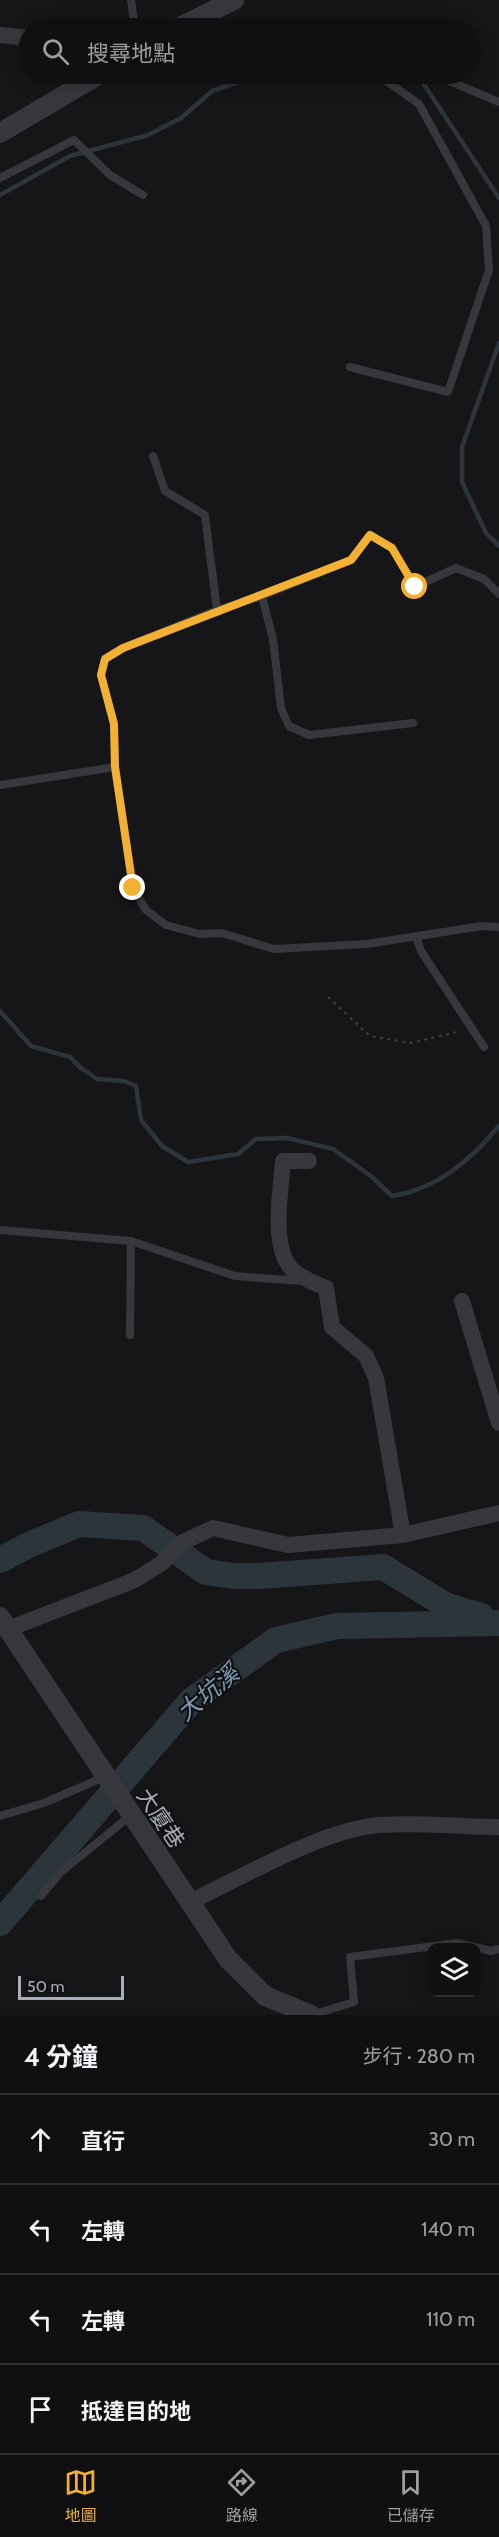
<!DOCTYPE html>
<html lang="zh-TW">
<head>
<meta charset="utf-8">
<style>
  body { margin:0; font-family:Cabin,"Noto Sans TC",sans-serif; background:#1e1e20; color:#f1f3f6 }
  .controls { position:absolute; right:18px; bottom:18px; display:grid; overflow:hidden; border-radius:12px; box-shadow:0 3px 15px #0003 }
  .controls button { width:54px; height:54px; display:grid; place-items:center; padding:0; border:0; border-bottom:2px solid #303032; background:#101012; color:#f1f3f6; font:30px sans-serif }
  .scale { position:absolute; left:18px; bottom:15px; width:106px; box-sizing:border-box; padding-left:6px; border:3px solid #a8adb8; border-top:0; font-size:16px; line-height:21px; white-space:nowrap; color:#a8adb8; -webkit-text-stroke:4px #111113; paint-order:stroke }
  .stop { position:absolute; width:18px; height:18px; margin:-14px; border:4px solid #f2b134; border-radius:50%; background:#fff }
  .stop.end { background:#f2b134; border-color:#fff; box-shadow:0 2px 6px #0008 }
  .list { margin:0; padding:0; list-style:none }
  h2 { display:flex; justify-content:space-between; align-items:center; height:78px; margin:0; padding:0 24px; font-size:26px }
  h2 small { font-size:20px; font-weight:400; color:#9c9d9f }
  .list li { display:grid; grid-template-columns:39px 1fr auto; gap:18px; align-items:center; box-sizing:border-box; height:90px; padding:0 24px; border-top:2px solid #303032 }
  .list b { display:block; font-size:22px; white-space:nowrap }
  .list em { font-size:20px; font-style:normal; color:#9c9d9f }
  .icon { flex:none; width:33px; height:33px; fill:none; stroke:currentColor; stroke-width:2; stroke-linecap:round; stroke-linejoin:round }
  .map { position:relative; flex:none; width:499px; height:2015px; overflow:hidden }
  .search { position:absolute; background:#101012; box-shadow:0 3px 15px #0003; left:18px; right:18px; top:18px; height:66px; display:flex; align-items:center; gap:15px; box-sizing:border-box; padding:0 21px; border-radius:33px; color:#9c9d9f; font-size:22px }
  .sheet { height:438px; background:#101012 }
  nav { display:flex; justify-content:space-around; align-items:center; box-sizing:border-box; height:84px; border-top:2px solid #303032; background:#101012; font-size:16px; color:#9c9d9f }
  nav a { display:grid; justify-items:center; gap:3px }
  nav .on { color:#f2b134 }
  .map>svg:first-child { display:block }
</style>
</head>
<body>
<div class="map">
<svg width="499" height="2015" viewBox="0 0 499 2015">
  <rect width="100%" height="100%" fill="#161618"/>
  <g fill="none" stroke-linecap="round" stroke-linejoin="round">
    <g stroke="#2c353c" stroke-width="4.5">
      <path d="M417 74 499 198"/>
      <path d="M0 195 70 156 148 135 181 118 212 91 262 74"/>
      <path d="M499 343 462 447V482L486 533 499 546"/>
      <path d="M0 1011 31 1046 70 1057 81 1068 97 1079 124 1081 136 1086 141 1120 162 1146 188 1162 238 1154 256 1139 287 1138 333 1149 371 1176 392 1196C437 1189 471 1160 499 1126"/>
    </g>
    <g stroke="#2c353c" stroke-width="26">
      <path d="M0 1560 31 1544 79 1524 143 1528 206 1572 233 1576H259L383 1567 447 1606 481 1616"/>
      <path d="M0 1923 192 1700 276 1640 337 1626 499 1623"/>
    </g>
    <path stroke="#3d3f44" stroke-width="2" stroke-dasharray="3 4.5" stroke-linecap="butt" d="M328 997 370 1036 410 1043 461 1031"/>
    <g stroke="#37383d" stroke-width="8">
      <path d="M131 0 135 28"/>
      <path d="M192 23 212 28"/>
      <path d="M433 74 499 102"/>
      <path d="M0 178 74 140 110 175 143 195"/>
      <path d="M350 367 448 392 489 270 486 226 419 104 381 77 367 74"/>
      <path d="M153 456 165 491 205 515 217 610 262 596 273 639 281 708 289 726 309 735 413 723"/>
      <path d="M262 596 351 560 370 535 392 548 415 587 456 568 484 579 499 594"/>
      <path d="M115 767 133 888 146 910 166 925 200 934 222 933 274 949 367 944 482 926 499 927"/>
      <path d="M0 785 115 767 114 724 101 675 105 659 123 648 217 610"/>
      <path d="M416 936 421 951 484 1047"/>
      <path d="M0 1230 131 1241 235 1276 302 1281"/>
      <path d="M130 1335 131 1241"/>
      <path d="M0 1816 44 1803 104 1777"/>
      <path d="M41 1896 60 1873 131 1815"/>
      <path d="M311 2015 354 2002 350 1957 457 1943 491 1951 499 1949"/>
    </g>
    <g stroke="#37383d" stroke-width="16">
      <path d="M0 35 28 38"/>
      <path d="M309 1161H283C281 1190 271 1243 290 1267 299 1277 314 1283 326 1288L332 1327 366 1356 376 1378 403 1535"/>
      <path d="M462 1301 499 1423"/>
      <path d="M8 1629 135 1580 162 1563 183 1542 213 1528 288 1545 403 1535 499 1513"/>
      <path d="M190 1902C240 1878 326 1828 380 1825 419 1822 460 1827 499 1827"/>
    </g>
    <g stroke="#37383d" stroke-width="20">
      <path d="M178 28 234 0"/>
      <path d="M0 133 100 74"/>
      <path d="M0 1617 228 1959 265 1996 311 2015"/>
    </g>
  </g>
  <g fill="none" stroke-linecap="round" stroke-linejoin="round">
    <path stroke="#f2b134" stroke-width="8" d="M133 888 115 767 114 724 101 675 105 659 123 648 351 560 370 535 392 548 415 587"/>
  </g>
  <g text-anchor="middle" stroke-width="4.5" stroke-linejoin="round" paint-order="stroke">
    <g font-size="22" fill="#a8adb8" stroke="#111113">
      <text transform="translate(161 1818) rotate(56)" y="8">大廈巷</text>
    </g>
    <g font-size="24" font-style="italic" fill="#7f9bb3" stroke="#111113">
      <text transform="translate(208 1693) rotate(-40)" y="8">大坑溪</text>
    </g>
  </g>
</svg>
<div class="controls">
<button><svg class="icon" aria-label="layers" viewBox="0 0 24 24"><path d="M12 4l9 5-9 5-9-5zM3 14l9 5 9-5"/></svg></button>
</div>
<div class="scale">50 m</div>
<div class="stop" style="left:415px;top:587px"></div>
<div class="stop end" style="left:133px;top:888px"></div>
<div class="search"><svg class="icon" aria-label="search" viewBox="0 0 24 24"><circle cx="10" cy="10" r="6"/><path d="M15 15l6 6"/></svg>搜尋地點</div>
</div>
<section class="sheet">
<h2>4 分鐘<small>步行 · 280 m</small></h2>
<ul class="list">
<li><svg class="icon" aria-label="ahead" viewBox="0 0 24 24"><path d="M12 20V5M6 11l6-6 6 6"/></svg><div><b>直行</b></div><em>30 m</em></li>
<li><svg class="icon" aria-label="left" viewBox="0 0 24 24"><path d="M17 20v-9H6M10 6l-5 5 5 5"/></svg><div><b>左轉</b></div><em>140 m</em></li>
<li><svg class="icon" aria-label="left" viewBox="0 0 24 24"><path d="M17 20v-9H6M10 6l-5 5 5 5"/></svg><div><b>左轉</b></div><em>110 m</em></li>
<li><svg class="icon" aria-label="arrive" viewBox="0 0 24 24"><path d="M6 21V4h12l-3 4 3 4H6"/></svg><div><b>抵達目的地</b></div></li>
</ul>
</section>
<nav>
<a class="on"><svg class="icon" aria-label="map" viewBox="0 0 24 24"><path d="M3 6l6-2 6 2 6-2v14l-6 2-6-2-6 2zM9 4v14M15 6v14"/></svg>地圖</a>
<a><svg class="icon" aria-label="directions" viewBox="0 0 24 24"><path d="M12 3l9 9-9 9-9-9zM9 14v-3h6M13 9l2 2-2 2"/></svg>路線</a>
<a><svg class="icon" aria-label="saved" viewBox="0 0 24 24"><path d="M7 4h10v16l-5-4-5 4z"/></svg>已儲存</a>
</nav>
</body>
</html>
